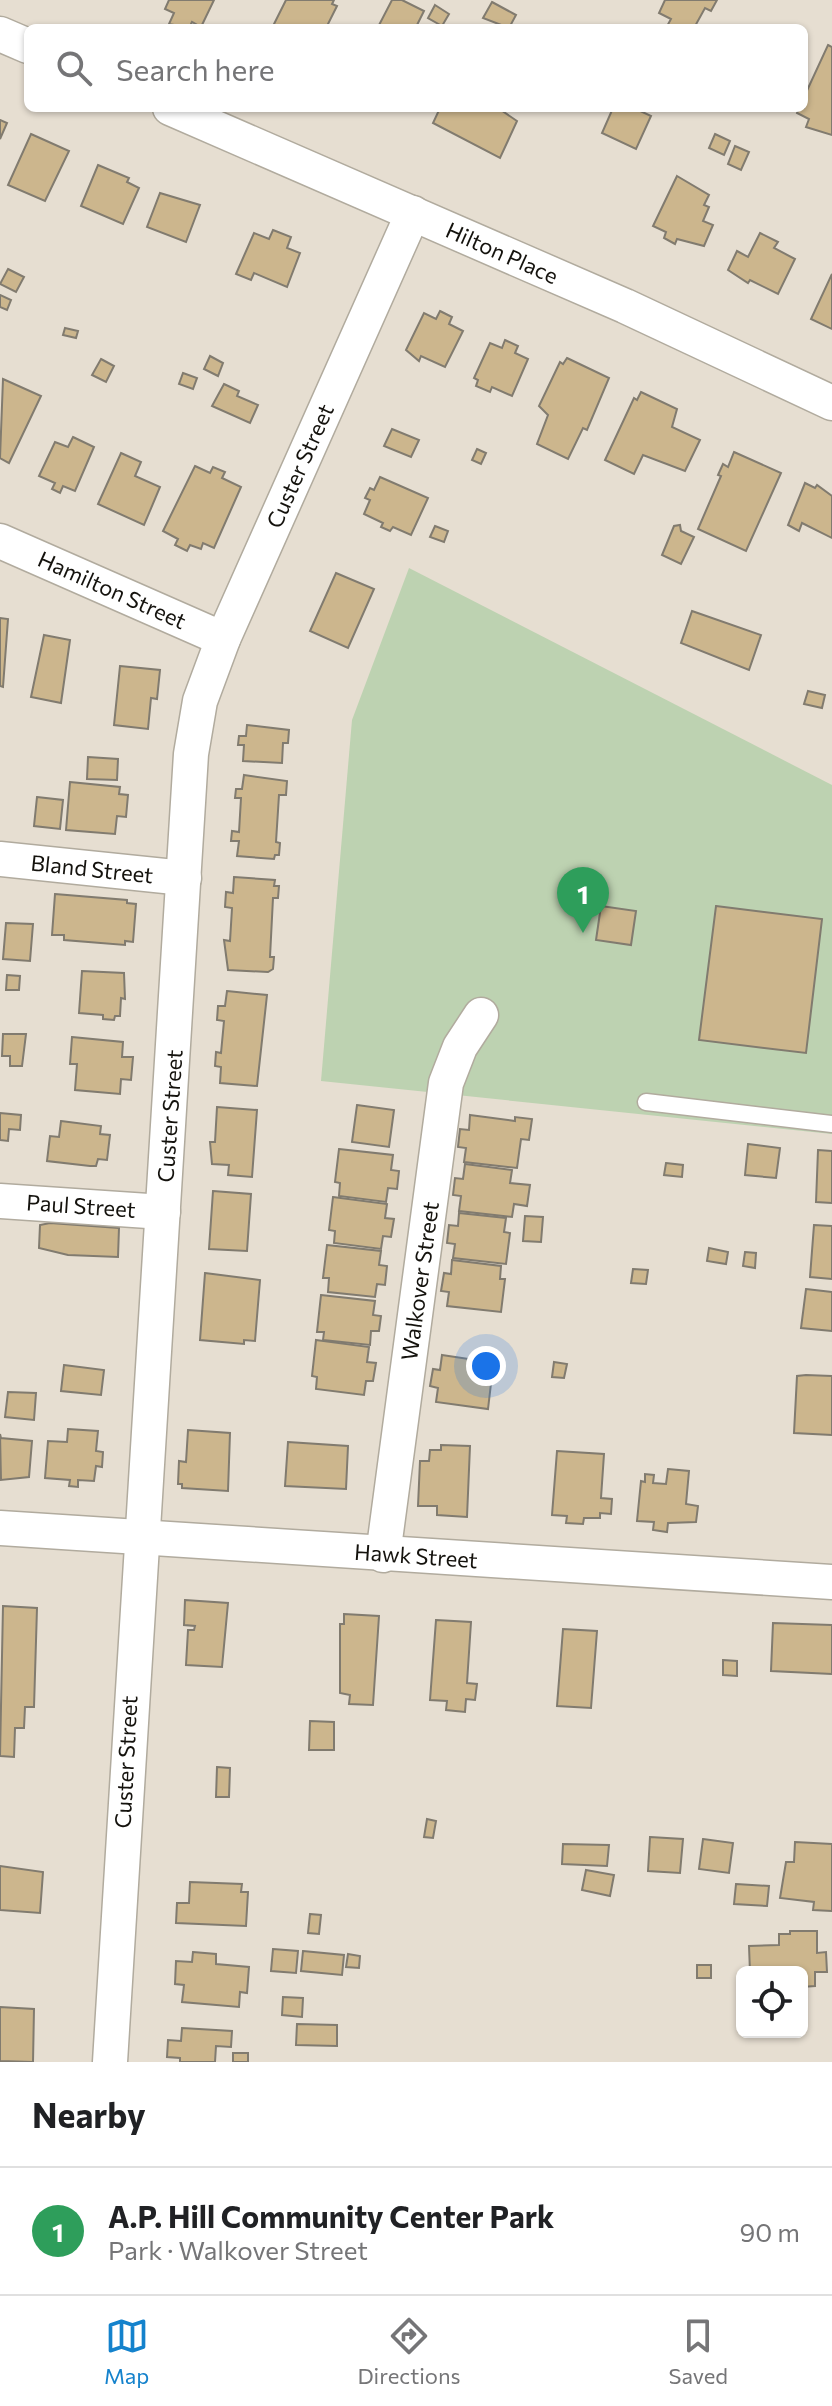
<!DOCTYPE html>
<html lang="en">
<head>
<meta charset="utf-8">
<style>
  body { margin:0; font-family:Commissioner,sans-serif; background:#f2f2f2; color:#202124 }
  .controls { position:absolute; right:24px; bottom:24px; display:grid; overflow:hidden; border-radius:12px; box-shadow:0 2px 6px #0004 }
  .controls button { width:72px; height:72px; display:grid; place-items:center; padding:0; border:0; border-bottom:2px solid #e0e0e0; background:#fff; color:#202124; font:40px sans-serif }
  .you { position:absolute; left:486px; top:1366px; width:28px; height:28px; margin:-20px; border:6px solid #fff; border-radius:50%; background:#1a73e8; box-shadow:0 0 0 12px #1a73e833 }
  .badge { display:grid; place-items:center; width:52px; height:52px; border-radius:50%; background:#1482cc; color:#fff; font-size:26px; font-weight:700 }
  .pin { position:absolute; translate:-50% -66px; filter:drop-shadow(0 2px 4px #0008) }
  .pin::after { content:''; position:absolute; top:42px; width:28px; height:24px; background:inherit; clip-path:polygon(0 0,100% 0,50% 100%) }
  .list { margin:0; padding:0; list-style:none }
  h2 { display:flex; justify-content:space-between; align-items:center; height:104px; margin:0; padding:0 32px; font-size:34px }
  h2 small { font-size:26px; font-weight:400; color:#757577 }
  .list li { display:grid; grid-template-columns:52px 1fr auto; gap:24px; align-items:center; box-sizing:border-box; height:128px; padding:0 32px; border-top:2px solid #e0e0e0 }
  .list b { display:block; font-size:30px; white-space:nowrap }
  .list p { margin:0; font-size:26px; white-space:nowrap; color:#757577 }
  .list em { font-size:26px; font-style:normal; color:#757577 }
  .icon { flex:none; width:44px; height:44px; fill:none; stroke:currentColor; stroke-width:2; stroke-linecap:round; stroke-linejoin:round }
  .map { position:relative; flex:none; width:832px; height:2062px; overflow:hidden }
  .search { position:absolute; background:#fff; box-shadow:0 2px 6px #0004; left:24px; right:24px; top:24px; height:88px; display:flex; align-items:center; gap:20px; box-sizing:border-box; padding:0 28px; border-radius:12px; color:#757577; font-size:30px }
  .sheet { height:232px; background:#fff }
  nav { display:flex; justify-content:space-around; align-items:center; box-sizing:border-box; height:112px; border-top:2px solid #e0e0e0; background:#fff; font-size:22px; color:#757577 }
  nav a { display:grid; justify-items:center; gap:4px }
  nav .on { color:#1482cc }
  .map>svg:first-child { display:block }
</style>
</head>
<body>
<div class="map">
<svg width="832" height="2062" viewBox="0 0 832 2062">
  <rect width="100%" height="100%" fill="#e6ded1"/>
  <path fill="#bdd2b1" d="M409 568 832 785V1134L321 1081 352 720Z"/>
  <g fill="#ccb68d" stroke="#817b6f" stroke-width="2">
    <path d="M169 0H214L201 27 192 22 189 28 169 24 174 13 165 9Z"/>
    <path d="M286 0H334L332 4 337 6 326 28H272Z"/>
    <path d="M392 0H402L424 11 417 25 421 28 378 27Z"/>
    <path d="M665 0H717L711 11 705 8 694 28H666L671 19 659 13Z"/>
    <path d="M492 2 516 15 509 28 483 18Z"/>
    <path d="M435 5 449 14 442 26 428 18Z"/>
    <path d="M828 45 832 47V135L806 127 809 119 797 113 799 108H804V97Z"/>
    <path d="M440 108H498L517 121 500 158 433 123Z"/>
    <path d="M613 108H634L651 116 636 149 602 133Z"/>
    <path d="M0 120 7 123 0 139Z"/>
    <path d="M31 134 69 151 45 201 8 185Z"/>
    <path d="M715 134 730 141 724 155 709 148Z"/>
    <path d="M735 146 749 152 741 170 728 164Z"/>
    <path d="M98 165 129 178 127 182 139 188 123 224 81 206Z"/>
    <path d="M677 176 709 195 704 205 709 207 703 221 713 225 704 246 677 239 675 244 664 238 666 232 653 226Z"/>
    <path d="M160 193 200 205 186 242 147 227Z"/>
    <path d="M273 230 291 237 287 248 300 253 287 287 254 273 251 280 236 274 254 233 269 239Z"/>
    <path d="M760 233 778 242 774 248 795 259 778 294 750 280 748 283 728 270 737 251 748 257Z"/>
    <path d="M8 269 24 277 16 292 0 284Z"/>
    <path d="M832 274V329L811 319Z"/>
    <path d="M0 295 11 300 7 310 0 307Z"/>
    <path d="M440 311 452 317 449 324 463 331 445 367 421 356 419 361 406 350 424 313 436 319Z"/>
    <path d="M65 328 78 331 76 338 63 335Z"/>
    <path d="M505 340 518 346 515 353 528 359 512 396 492 387 490 392 476 386 478 380 474 378 490 343 502 348Z"/>
    <path d="M210 356 223 363 218 376 204 369Z"/>
    <path d="M567 358 609 378 587 430 583 428 568 459 537 444 548 415 539 406 560 362 563 364Z"/>
    <path d="M101 359 114 366 106 382 92 375Z"/>
    <path d="M183 373 197 378 193 389 179 384Z"/>
    <path d="M3 379 41 396 9 463 0 458Z"/>
    <path d="M224 384 239 391 237 396 258 405 250 423 212 406Z"/>
    <path d="M641 392 677 409 672 427 700 440 685 471 643 455 634 474 605 460 634 398 637 400Z"/>
    <path d="M392 429 419 440 411 457 384 446Z"/>
    <path d="M73 437 94 447 75 491 63 486 60 493 52 489 55 483 39 476 55 442 68 447Z"/>
    <path d="M477 449 486 453 481 464 472 460Z"/>
    <path d="M734 452 781 473 746 551 698 529 721 476 718 475 723 464 728 467Z"/>
    <path d="M121 453 141 462 135 476 160 487 144 525 98 504Z"/>
    <path d="M195 466 210 473 213 467 225 472 222 478 241 487 214 548 203 543 201 549 190 545 187 551 175 545 178 539 163 531Z"/>
    <path d="M380 477 428 498 411 535 393 527 390 531 381 527 383 523 364 514 370 500 365 498 370 488 374 490Z"/>
    <path d="M805 483 815 488 817 485 832 496V538L802 523 799 531 788 525Z"/>
    <path d="M680 525 681 531 694 537 681 564 662 555 674 526Z"/>
    <path d="M435 526 448 531 444 542 430 537Z"/>
    <path d="M336 573 374 589 348 648 310 631Z"/>
    <path d="M692 611 761 635 749 670 681 643Z"/>
    <path d="M0 618 8 619 3 687 0 686Z"/>
    <path d="M44 635 70 640 61 703 31 697Z"/>
    <path d="M120 666 160 670 157 699 151 698 148 729 114 725Z"/>
    <path d="M808 691 825 695 822 708 804 704Z"/>
    <path d="M247 725 289 730 288 743H283L282 763 243 761 244 745H238L239 736H246Z"/>
    <path d="M88 757 118 759 117 780 87 779Z"/>
    <path d="M244 775 287 781 286 795H279L276 842 280 843 279 855H275L274 859 237 856 239 841H231L232 831 239 832 241 798H235L236 789H242Z"/>
    <path d="M70 782 120 787 119 794 128 795 126 817 117 816 115 834 66 830Z"/>
    <path d="M37 797 63 800 60 829 34 826Z"/>
    <path d="M234 877 275 880 274 886H279L278 898H273L270 957H274L273 969 268 972 228 970 224 940 230 941 232 908 225 907 226 892 233 893Z"/>
    <path d="M55 894 127 900V903L136 904 133 942 125 941V945L64 940V935H52Z"/>
    <path d="M601 906 636 911 631 945 596 940Z"/>
    <path d="M716 906 822 919 806 1053 699 1040Z"/>
    <path d="M6 923 33 924 30 961 3 959Z"/>
    <path d="M82 971 124 973 125 999 121 998 120 1016H115L114 1020 103 1019V1015L79 1013Z"/>
    <path d="M7 975 20 976 19 990H6Z"/>
    <path d="M227 991 267 995 257 1086 220 1083 221 1067 215 1066 216 1052 221 1053 224 1021 217 1020 218 1006H225Z"/>
    <path d="M3 1034H26L22 1066H10V1056H2Z"/>
    <path d="M72 1037 123 1042 122 1057H133L131 1080 121 1079 120 1094 75 1090 77 1064H70Z"/>
    <path d="M357 1105 394 1110 389 1147 352 1142Z"/>
    <path d="M217 1107 257 1110 252 1177 228 1175 229 1165 212 1164 210 1142H215Z"/>
    <path d="M0 1113 21 1115 20 1130 9 1129 8 1141 0 1140Z"/>
    <path d="M470 1115 515 1121V1117L532 1119 529 1140 521 1139 517 1168 464 1162 466 1148 458 1147 460 1129 469 1130Z"/>
    <path d="M61 1121 101 1126 100 1134 110 1135 107 1160 98 1159 96 1166H90L47 1161 50 1136 59 1137Z"/>
    <path d="M748 1144 780 1148 776 1178 745 1175Z"/>
    <path d="M339 1149 393 1155 391 1170 399 1171 397 1189 388 1188 386 1202 339 1196 340 1183 335 1182Z"/>
    <path d="M818 1150 832 1151V1203L816 1202Z"/>
    <path d="M666 1163 683 1165 682 1177 664 1175Z"/>
    <path d="M465 1164 512 1170 510 1183 530 1185 527 1206 514 1204 512 1217 459 1211 461 1196 453 1195 455 1178 463 1179Z"/>
    <path d="M213 1191 251 1194 247 1251 209 1249Z"/>
    <path d="M333 1197 387 1204 385 1218 394 1219 391 1237 383 1236 381 1249 334 1243 335 1231 329 1230Z"/>
    <path d="M459 1213 506 1218 504 1232 510 1233 506 1264 453 1258 455 1244 447 1243 449 1225 458 1226Z"/>
    <path d="M525 1216 543 1217 541 1242 523 1241Z"/>
    <path d="M50 1223 119 1228 118 1257 68 1255 39 1248 40 1225Z"/>
    <path d="M814 1225 832 1226V1279L810 1277Z"/>
    <path d="M327 1245 381 1251 379 1265 387 1266 385 1285 377 1284 375 1297 328 1292 329 1278H323Z"/>
    <path d="M709 1248 728 1252 726 1264 707 1261Z"/>
    <path d="M745 1252 756 1253 755 1268 743 1266Z"/>
    <path d="M452 1260 501 1266 500 1279H505L501 1312 447 1306 449 1292 441 1291 444 1273 451 1274Z"/>
    <path d="M633 1269 648 1270 646 1284 631 1283Z"/>
    <path d="M205 1273 260 1280 255 1341 244 1340V1344L200 1340Z"/>
    <path d="M806 1289 832 1292V1331L801 1328Z"/>
    <path d="M321 1295 375 1301 373 1315 381 1316 379 1331H371L370 1345 323 1340 324 1332H317Z"/>
    <path d="M316 1340 369 1347 367 1362 376 1363 373 1381H366L364 1395 316 1389 317 1377 312 1376Z"/>
    <path d="M442 1355 489 1362 488 1374 492 1375 488 1409 436 1402 438 1388 430 1386 433 1369 440 1370Z"/>
    <path d="M554 1362 567 1364 564 1378 552 1377Z"/>
    <path d="M64 1365 104 1370 101 1395 61 1391Z"/>
    <path d="M806 1375 832 1376V1435L794 1433 797 1376Z"/>
    <path d="M8 1392 36 1393 34 1420 5 1417Z"/>
    <path d="M68 1429 98 1431 96 1451 103 1452 102 1467 96 1466 94 1481 78 1480V1487L69 1486 70 1480 45 1478 48 1441 67 1442Z"/>
    <path d="M188 1430 230 1433 228 1491 182 1488V1484H178L179 1461 186 1462Z"/>
    <path d="M0 1434 1 1438 32 1441 29 1477 1 1480Z"/>
    <path d="M288 1442 348 1446 346 1489 285 1486Z"/>
    <path d="M441 1445 470 1446 467 1517 437 1515V1506H418L420 1461H429L430 1450H441Z"/>
    <path d="M557 1451 604 1454 601 1498 612 1499 611 1514 600 1513V1518H584L583 1524 566 1523 567 1516 552 1515Z"/>
    <path d="M668 1469 689 1471 686 1504 698 1506 696 1522 668 1523 667 1532 653 1530 654 1522 637 1521 641 1481 645 1482V1474L654 1475 653 1483 666 1484Z"/>
    <path d="M185 1600 228 1603 222 1667 186 1665 188 1630H194L195 1626 184 1625Z"/>
    <path d="M3 1606 37 1608 34 1707H25L24 1728H15L14 1757 0 1756Z"/>
    <path d="M344 1614 379 1616 373 1705 349 1704 350 1695 340 1693V1624H344Z"/>
    <path d="M436 1620 471 1622 467 1683 477 1684 475 1700 466 1699 465 1712 446 1710 447 1701 430 1700Z"/>
    <path d="M773 1623 832 1625V1674L771 1671Z"/>
    <path d="M563 1629 597 1631 591 1708 557 1706Z"/>
    <path d="M723 1660 737 1661V1676L723 1675Z"/>
    <path d="M310 1721 334 1722V1750H309Z"/>
    <path d="M217 1767 230 1768 229 1797H216Z"/>
    <path d="M427 1819 436 1821 433 1838 424 1837Z"/>
    <path d="M650 1837 683 1839 680 1873 648 1871Z"/>
    <path d="M703 1839 733 1843 729 1873 699 1869Z"/>
    <path d="M795 1842 832 1844V1911L813 1910 814 1902 780 1898 786 1862H794Z"/>
    <path d="M563 1844 609 1845 607 1866 562 1864Z"/>
    <path d="M0 1866 43 1872 40 1913 0 1910Z"/>
    <path d="M586 1870 614 1875 610 1896 582 1890Z"/>
    <path d="M190 1882 242 1884 241 1892H248L246 1926 176 1923 177 1903H189Z"/>
    <path d="M736 1884 769 1886 767 1906 734 1904Z"/>
    <path d="M310 1914 321 1915 319 1934 308 1933Z"/>
    <path d="M790 1931H817V1953L826 1952 827 1972H815V1986L802 1987V1972H750L749 1946 779 1945V1934H790Z"/>
    <path d="M273 1949 298 1951 296 1973 271 1971Z"/>
    <path d="M303 1951 344 1955 342 1975 301 1971Z"/>
    <path d="M193 1952 216 1954V1964L249 1967 247 1993 240 1992 239 2007 182 2002 184 1985 175 1984 176 1961 192 1962Z"/>
    <path d="M348 1954 360 1956 359 1968 346 1967Z"/>
    <rect x="697" y="1965" width="14" height="13"/>
    <path d="M283 1997 303 1998 302 2017 282 2015Z"/>
    <path d="M0 2007 34 2009 33 2062 0 2061Z"/>
    <path d="M297 2024 337 2025V2046L296 2045Z"/>
    <path d="M182 2028 232 2031 231 2047 216 2046 215 2062H180V2058L167 2057 168 2040 181 2041Z"/>
    <rect x="233" y="2053" width="15" height="9"/>
  </g>
  <g fill="none" stroke-linecap="round" stroke-linejoin="round">
    <defs>
      <path id="lane" d="M646 1102 832 1124"/>
      <g id="street">
        <path d="M0 34 28 46"/>
        <path d="M170 108 625 306 832 403"/>
        <path d="M0 541 223 639"/>
        <path d="M0 859 184 878"/>
        <path d="M0 1201 163 1212"/>
        <path d="M0 1528 832 1582"/>
        <path d="M383 1555 446 1083 460 1047 481 1015"/>
        <path d="M110 2062 191 754 200 701 223 639 413 213"/>
      </g>
    </defs>
    <use href="#lane" stroke="#b1ab9e" stroke-width="19"/>
    <use href="#street" stroke="#b1ab9e" stroke-width="37"/>
    <use href="#lane" stroke="#fff" stroke-width="16"/>
    <use href="#street" stroke="#fff" stroke-width="34"/>
  </g>
  <g text-anchor="middle" stroke-width="6" stroke-linejoin="round" paint-order="stroke">
    <g font-size="22" fill="#14120d" stroke="#fff">
      <text transform="translate(502 253) rotate(24)" y="8">Hilton Place</text>
      <text transform="translate(300 466) rotate(-66)" y="8">Custer Street</text>
      <text transform="translate(112 590) rotate(24)" y="8">Hamilton Street</text>
      <text transform="translate(92 869) rotate(6)" y="8">Bland Street</text>
      <text transform="translate(170 1116) rotate(-86)" y="8">Custer Street</text>
      <text transform="translate(81 1206) rotate(4)" y="8">Paul Street</text>
      <text transform="translate(420 1281) rotate(-82)" y="8">Walkover Street</text>
      <text transform="translate(416 1556) rotate(4)" y="8">Hawk Street</text>
      <text transform="translate(126 1762) rotate(-87)" y="8">Custer Street</text>
    </g>
  </g>
</svg>
<div class="controls">
<button><svg class="icon" aria-label="locate" viewBox="0 0 24 24"><circle cx="12" cy="12" r="6"/><path d="M12 2v4M12 18v4M2 12h4M18 12h4"/></svg></button>
</div>
<div class="you"></div>
<div class="pin badge" style="left:583px;top:933px;background:#2e9e5b">1</div>
<div class="search"><svg class="icon" aria-label="search" viewBox="0 0 24 24"><circle cx="10" cy="10" r="6"/><path d="M15 15l6 6"/></svg>Search here</div>
</div>
<section class="sheet">
<h2>Nearby<small></small></h2>
<ul class="list">
<li><span class="badge" style="background:#2e9e5b">1</span><div><b>A.P. Hill Community Center Park</b><p>Park · Walkover Street</p></div><em>90 m</em></li>
</ul>
</section>
<nav>
<a class="on"><svg class="icon" aria-label="map" viewBox="0 0 24 24"><path d="M3 6l6-2 6 2 6-2v14l-6 2-6-2-6 2zM9 4v14M15 6v14"/></svg>Map</a>
<a><svg class="icon" aria-label="directions" viewBox="0 0 24 24"><path d="M12 3l9 9-9 9-9-9zM9 14v-3h6M13 9l2 2-2 2"/></svg>Directions</a>
<a><svg class="icon" aria-label="saved" viewBox="0 0 24 24"><path d="M7 4h10v16l-5-4-5 4z"/></svg>Saved</a>
</nav>
</body>
</html>
